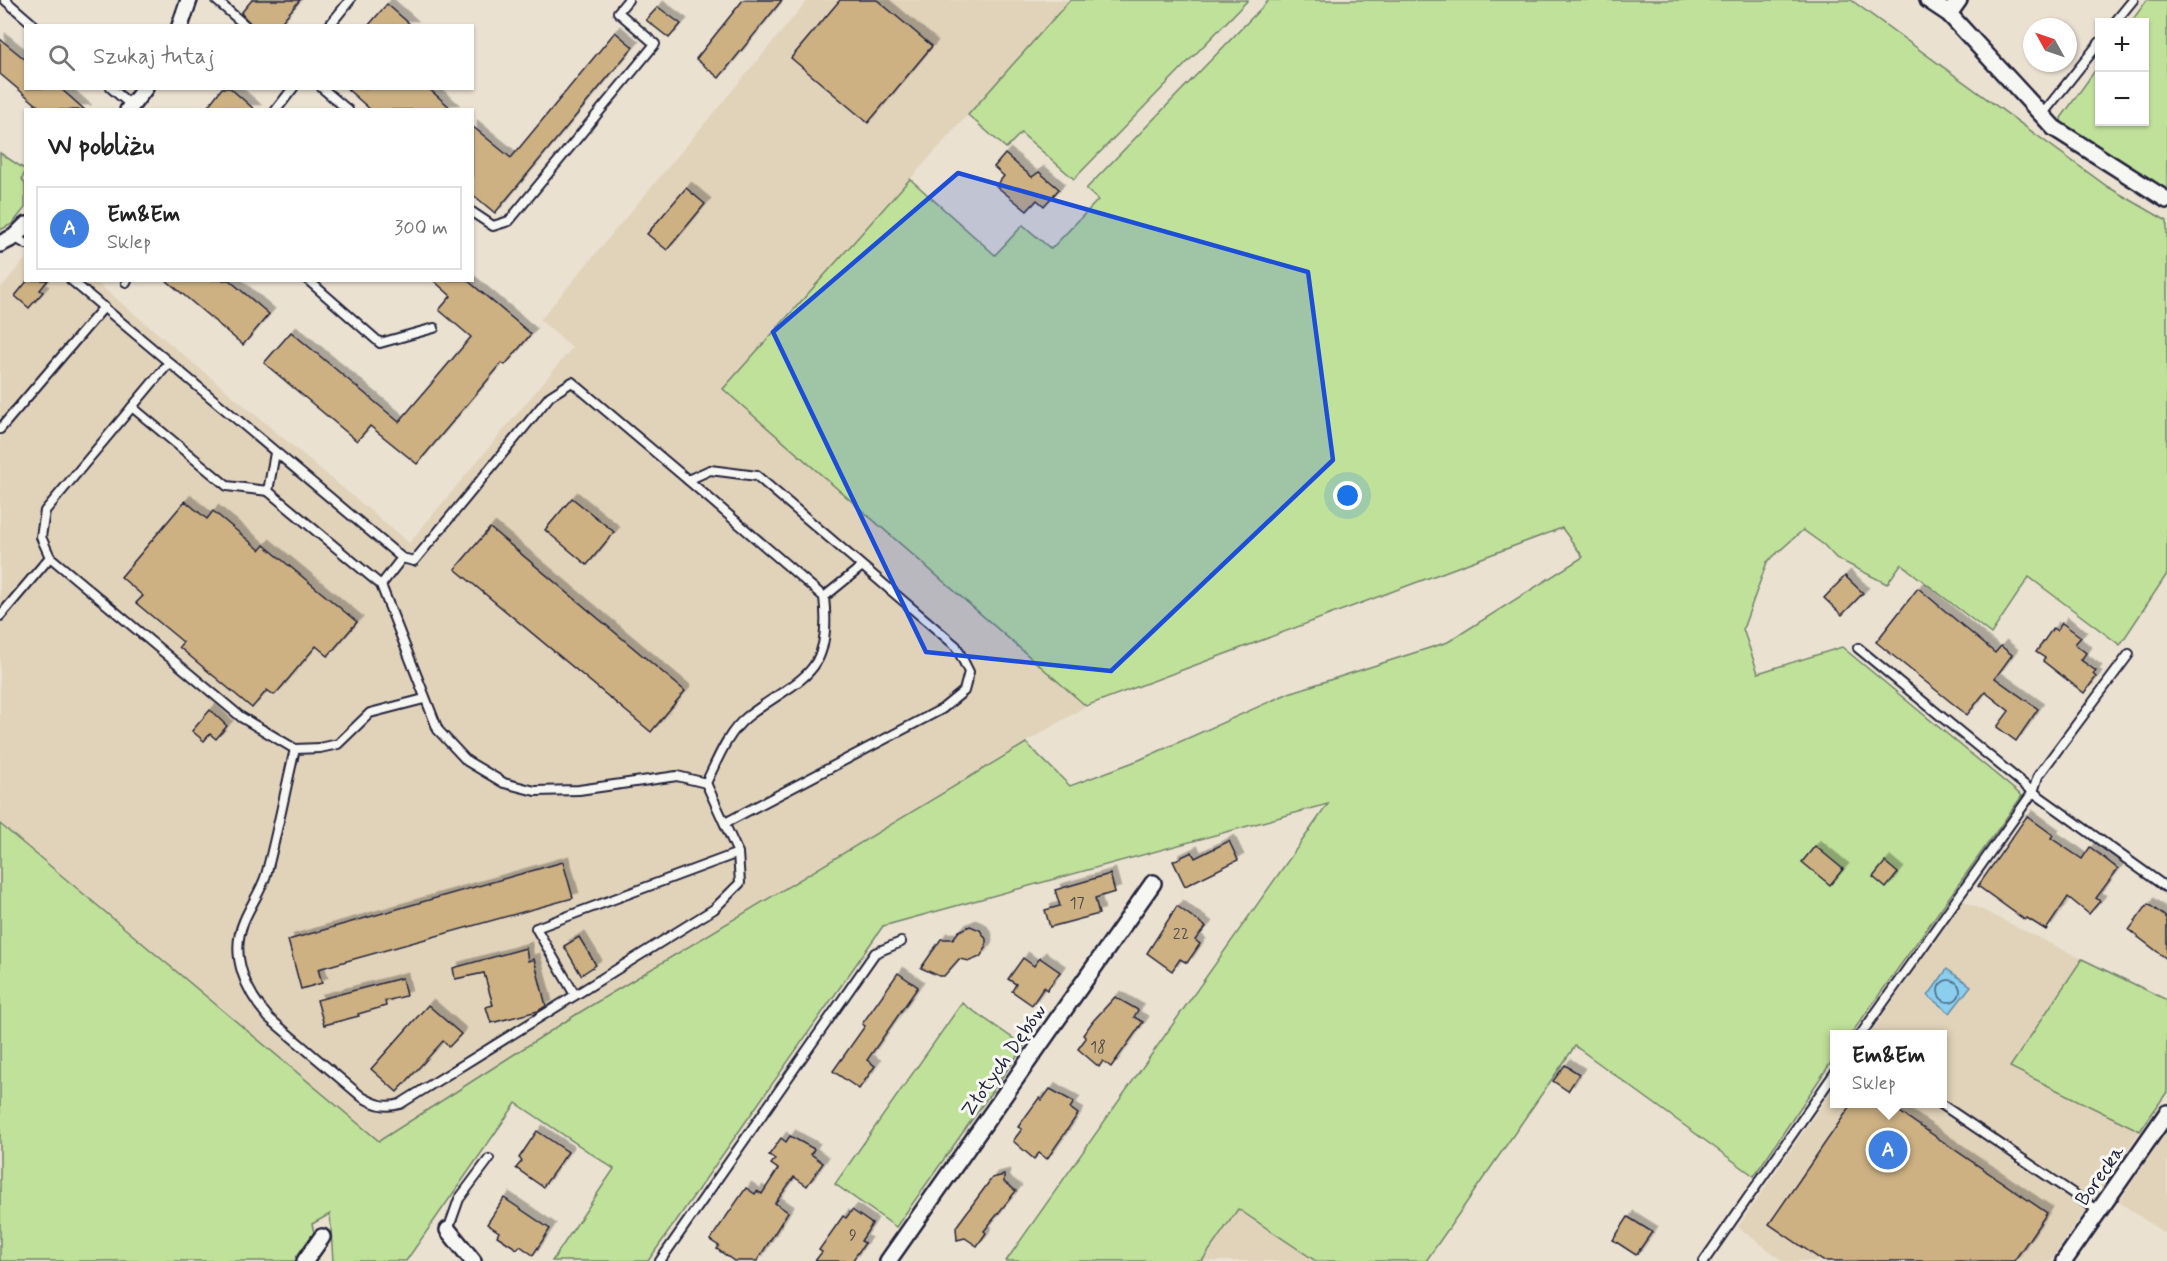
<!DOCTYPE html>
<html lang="pl">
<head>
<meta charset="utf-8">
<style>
  body { margin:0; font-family:Mynerve,sans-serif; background:#f6f6f6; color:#222 }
  .controls { position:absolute; right:18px; top:18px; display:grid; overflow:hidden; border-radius:0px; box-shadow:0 2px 4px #0004 }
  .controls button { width:54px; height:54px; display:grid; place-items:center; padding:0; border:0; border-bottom:2px solid #e0e0e0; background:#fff; color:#222; font:30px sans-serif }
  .compass { position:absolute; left:2023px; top:18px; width:54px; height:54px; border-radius:50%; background:#fff; box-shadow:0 2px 4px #0004; rotate:310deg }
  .you { position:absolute; left:1348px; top:496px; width:21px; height:21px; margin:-15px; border:4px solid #fff; border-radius:50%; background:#1a73e8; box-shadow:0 0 0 9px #1a73e833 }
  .badge { display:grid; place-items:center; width:39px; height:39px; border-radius:50%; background:#ea580c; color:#fff; font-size:20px; font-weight:700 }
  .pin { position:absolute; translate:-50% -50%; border:3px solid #fff; box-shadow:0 2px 6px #0006 }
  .popup { position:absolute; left:1830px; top:1030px; width:117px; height:78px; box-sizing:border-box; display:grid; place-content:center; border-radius:0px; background:#fff; filter:drop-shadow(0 2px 4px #0005); font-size:20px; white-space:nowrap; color:#767676 }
  .popup b { font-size:22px; color:#222 }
  .popup::after { content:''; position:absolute; left:50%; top:100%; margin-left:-12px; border:12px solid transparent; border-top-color:#fff }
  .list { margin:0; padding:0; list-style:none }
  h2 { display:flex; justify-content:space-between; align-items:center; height:78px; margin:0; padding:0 24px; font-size:26px }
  h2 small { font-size:20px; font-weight:400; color:#767676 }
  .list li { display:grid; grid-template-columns:39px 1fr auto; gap:18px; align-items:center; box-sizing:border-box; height:84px; margin:0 12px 12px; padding:0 12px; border:2px solid #e0e0e0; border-radius:0px }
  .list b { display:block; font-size:22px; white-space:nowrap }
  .list p { margin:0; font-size:20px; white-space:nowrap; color:#767676 }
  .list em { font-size:20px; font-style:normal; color:#767676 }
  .icon { flex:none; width:33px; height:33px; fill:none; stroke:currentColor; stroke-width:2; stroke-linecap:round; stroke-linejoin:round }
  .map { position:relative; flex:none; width:2167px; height:1261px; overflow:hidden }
  .search { position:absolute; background:#fff; box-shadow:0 2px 4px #0004; left:24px; top:24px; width:450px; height:66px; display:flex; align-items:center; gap:15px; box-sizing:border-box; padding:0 21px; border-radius:0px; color:#767676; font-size:22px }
  .panel { position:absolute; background:#fff; box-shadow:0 2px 4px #0004; left:24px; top:108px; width:450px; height:174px; border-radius:0px }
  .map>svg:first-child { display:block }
</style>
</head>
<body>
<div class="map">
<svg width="2167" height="1261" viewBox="0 0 2167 1261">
  <defs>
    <filter id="shadow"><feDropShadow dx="5.5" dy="-5.5" stdDeviation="0" flood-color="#0004"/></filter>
  </defs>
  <rect width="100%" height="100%" fill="#eae1d1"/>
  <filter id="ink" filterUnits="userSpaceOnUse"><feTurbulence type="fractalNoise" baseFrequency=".0167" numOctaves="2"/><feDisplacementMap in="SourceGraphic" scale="12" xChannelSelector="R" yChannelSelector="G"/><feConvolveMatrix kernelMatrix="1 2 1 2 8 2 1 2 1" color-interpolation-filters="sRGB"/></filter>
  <g filter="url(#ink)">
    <g fill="#e1d3ba">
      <path d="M808 0H1070L723 389 1086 706 577 1014 379 1141 0 824V289L25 259 26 280 95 281 409 543 572 348 540 320Z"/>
      <path d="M1962 900 2082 959 2010 1067 2140 1131 2051 1261H1783L1738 1227 1834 1087V1104H1942V1034H1870Z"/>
      <path d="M2167 1131V1235L2119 1202Z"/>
      <path d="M1238 1209 1316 1261H1202Z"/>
    </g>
    <g fill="#c0e19a" stroke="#71826a" stroke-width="1.5">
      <path d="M1070 0H1248L1074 179 1021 133 1006 148 968 115Z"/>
      <path d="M1269 0H1851L2108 187 2167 221V574L2120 645 2029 577 1991 634 1901 564 1887 584 1836 558 1824 545 1803 530 1767 562 1743 629 1758 673 1842 647 2022 796 1851 1034H1834V1058L1754 1176 1575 1046 1426 1261H1316L1238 1209 1202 1261H1006L1328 804 883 926 648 1261H552L614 1169 516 1103 406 1261H333L330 1214 312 1224 315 1237 298 1261H0V824L379 1141 577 1014 1026 743 1070 786 1139 760 1289 693 1448 642 1583 557 1562 528 1086 706 723 389 910 179 995 255 1023 225 1051 249 1098 200 1086 189Z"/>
      <path d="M2147 0H2167V194L2062 127 2061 118 2099 65 2100 122H2144V22H2131Z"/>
      <path d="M0 153 26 170 22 179 25 184V208L12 224 0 230Z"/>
      <path d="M2082 959 2167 1000V1092L2140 1131 2010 1067Z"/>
      <path d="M962 1003 1024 1046 896 1227 835 1184Z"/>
    </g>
    <path fill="#8bceed" stroke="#6189a6" stroke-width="1.5" d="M1947 969 1971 986 1950 1013 1928 996Z"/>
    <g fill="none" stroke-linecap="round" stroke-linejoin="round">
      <circle stroke="#4c6782" stroke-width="1.5" cx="1949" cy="991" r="11"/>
    </g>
    <g fill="#cdb183" stroke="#22223b" stroke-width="1.5" filter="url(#shadow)">
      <path d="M252 0H300L278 26H252L241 13Z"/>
      <path d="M743 0H782L719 78 696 59Z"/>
      <path d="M840 0H877L932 46 868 123 791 58Z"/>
      <path d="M387 4 412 26H368Z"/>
      <path d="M658 7 681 24 669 38 646 20Z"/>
      <path d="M615 32 633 47 495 213 472 194V126L511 158Z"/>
      <path d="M0 39 26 60V88H60L85 110H43L0 74Z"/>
      <path d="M222 88H230L255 110H205Z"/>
      <path d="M346 88H428L453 110H371Z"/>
      <path d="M1005 154 1032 177 1039 172 1059 189 1044 206 1037 200 1027 211 996 186 1004 176 994 167Z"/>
      <path d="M686 188 705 204 667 250 647 234Z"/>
      <path d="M28 280H48L40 290 43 292 29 308 15 296Z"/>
      <path d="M166 280H229L269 314 243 345Z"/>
      <path d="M433 280H467L531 334 505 365 502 363 417 464 370 426 357 441 264 363 291 332 399 422 471 337 439 310 451 296Z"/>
      <path d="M572 498 614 532 587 565 545 530Z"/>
      <path d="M185 501 207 519 213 511 260 550 264 545 357 622 328 656 316 646 279 690 274 695 267 690 252 708 179 647 183 642 136 603 143 596 121 577Z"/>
      <path d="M490 528 685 691 651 732 455 569Z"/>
      <path d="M1845 576 1863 593 1842 615 1824 598Z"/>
      <path d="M1918 588 1995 653 2001 646 2012 655 1995 678 2038 709 2016 741 1997 727 2009 711 1985 692 1967 715 1876 642Z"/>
      <path d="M2062 623 2081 637 2075 644 2086 653 2081 660 2096 671 2093 674 2096 677 2084 693 2043 661 2045 658 2036 652 2053 628 2057 631Z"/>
      <path d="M210 710 227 726 216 739 210 734 204 741 192 731Z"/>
      <path d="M2027 816 2053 835 2051 838 2082 859 2090 847 2118 869 2096 898 2100 901 2089 914 2068 897 2046 930 2027 918 2025 920 1978 886Z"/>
      <path d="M1229 841 1238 860 1185 886 1173 861 1192 852 1195 858Z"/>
      <path d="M1815 846 1843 869 1830 885 1802 862Z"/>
      <path d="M563 862 573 898 318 969 322 983 301 989 288 940Z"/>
      <path d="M1885 862 1898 873 1886 888 1873 877Z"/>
      <path d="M1110 874 1115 892 1095 898 1099 914 1050 927 1045 910 1060 906 1055 890Z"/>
      <path d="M2148 904 2167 918V959L2129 930Z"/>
      <path d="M1177 906 1206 927 1195 940 1200 944 1187 963 1180 959 1172 971 1147 953Z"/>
      <path d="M970 926 980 930 986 939V948L980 957 970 961 959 959 944 976H939L921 968 941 939H953L959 931Z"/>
      <path d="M579 937 596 965 581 975 564 946Z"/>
      <path d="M526 948 528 961 534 959 546 1006 538 1011 491 1023 486 1007 493 1005 484 973 455 979 453 968Z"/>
      <path d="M1023 958 1034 966 1040 958 1060 972 1047 990 1044 987 1032 1005 1012 991 1016 984 1008 979Z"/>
      <path d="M898 973 918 987 867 1060 875 1066 859 1089 833 1071 865 1026 862 1024Z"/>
      <path d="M402 978 406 996 385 1001 386 1006 358 1014 359 1016 324 1025 317 1000Z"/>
      <path d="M1115 997 1138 1010 1134 1017 1143 1022 1111 1067 1103 1061 1099 1067 1078 1049 1086 1038 1083 1035 1093 1021Z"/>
      <path d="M428 1005 461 1034 449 1047 443 1041 397 1092 371 1069Z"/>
      <path d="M1565 1065 1579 1074 1568 1091 1553 1081Z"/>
      <path d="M1050 1089 1074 1102 1070 1108 1078 1114 1047 1159 1039 1153 1034 1159 1013 1141 1022 1129 1018 1127 1039 1098 1042 1100Z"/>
      <path d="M1852 1104H1888L2047 1213 2014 1261H1823L1769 1224Z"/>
      <path d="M537 1131 568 1152 543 1187 516 1168 522 1161 519 1158Z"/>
      <path d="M790 1136 814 1149 811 1154 823 1163 807 1186 794 1177 775 1203 788 1212 757 1261H734L717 1249 719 1246 710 1240 746 1188 755 1194 757 1191 762 1194 778 1169 771 1164 775 1159 769 1155 781 1138 786 1142Z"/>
      <path d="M1004 1175V1182L1016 1191 984 1231 986 1233 977 1246 965 1238 957 1240 956 1227 992 1178Z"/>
      <path d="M504 1198 550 1229 533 1255 520 1246 517 1249 497 1236 499 1232 487 1224Z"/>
      <path d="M852 1210 872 1224 861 1241 865 1243 852 1261H815L822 1252 819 1250 843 1216 846 1218Z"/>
      <path d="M1628 1217 1652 1232 1636 1255 1613 1240Z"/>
    </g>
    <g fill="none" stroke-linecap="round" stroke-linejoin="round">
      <defs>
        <g id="lane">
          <path d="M5 0 35 26"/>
          <path d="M216 0 246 26"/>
          <path d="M2115 22 2133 0"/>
          <path d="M329 26 350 0"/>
          <path d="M111 88 131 105"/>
          <path d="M322 88 348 110"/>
          <path d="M276 110 293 88"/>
          <path d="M2041 116 2100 42"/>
          <path d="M472 212 493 226 509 221 655 44 618 12 628 0"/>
          <path d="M14 237 26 244"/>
          <path d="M71 280 402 558 381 585 438 730 467 761 504 783 535 791 579 790 677 776 706 783"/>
          <path d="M308 280 380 343 434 328"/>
          <path d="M126 282 127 280"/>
          <path d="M168 364 45 511 41 537 50 557 241 717 295 749"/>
          <path d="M132 407 227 486 268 491 381 585"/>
          <path d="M0 429 104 307"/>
          <path d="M688 480 824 597C833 678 800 676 747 717 727 733 717 761 706 783"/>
          <path d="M268 491 275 453"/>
          <path d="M402 558 414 561 550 396 572 382 688 480 710 470 757 476 956 646 969 672 964 691 942 709 725 823"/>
          <path d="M824 597 861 567"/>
          <path d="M0 616 50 557"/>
          <path d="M1858 648 2033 792 2167 888"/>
          <path d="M424 699 370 713 338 744 320 748 295 749C285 791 277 834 266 875 261 891 250 906 244 921 229 955 246 992 269 1018L362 1097C376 1105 385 1108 400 1104L714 909 740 883 738 853"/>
          <path d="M575 995 536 928 738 853 706 783"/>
          <path d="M1861 1034 2033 792 2038 776 2129 654"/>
          <path d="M1941 1104 2099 1211"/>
          <path d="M448 1230 459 1199 489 1159"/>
          <path d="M660 1261 875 953 901 942"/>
          <path d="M1704 1261 1834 1074"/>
        </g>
        <g id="street">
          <path d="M1928 0 1949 14 2054 128 2167 200"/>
          <path d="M1949 14 1959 0"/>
          <path d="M180 26 189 0"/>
          <path d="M128 110 145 88"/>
          <path d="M0 244 14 237 26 225"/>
          <path d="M448 1230 473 1261"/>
          <path d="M305 1261 322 1237"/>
          <path d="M888 1261 1153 883"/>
          <path d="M2064 1261 2167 1113"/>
        </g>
      </defs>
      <use href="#lane" stroke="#22223b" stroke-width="12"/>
      <use href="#street" stroke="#22223b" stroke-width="20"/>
      <use href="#lane" stroke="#f6f6f2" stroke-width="8"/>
      <use href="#street" stroke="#f6f6f2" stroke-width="15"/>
    </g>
  </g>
  <path fill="#1d4ed8" fill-opacity="0.2" stroke="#1d4ed8" stroke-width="4.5" stroke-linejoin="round" d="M958 173 1308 272 1333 460 1111 671 926 652 773 332Z"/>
  <g text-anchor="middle" stroke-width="6" stroke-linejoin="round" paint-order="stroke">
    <g font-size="16" fill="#4d464d">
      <text x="1077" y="908">17</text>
      <text x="1181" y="939">22</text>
      <text x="1098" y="1052">18</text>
      <text x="853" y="1240">9</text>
    </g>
    <g font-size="20" fill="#22223b" stroke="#f6f6f2">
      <text transform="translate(1003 1060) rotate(-55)" y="7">Złotych Dębów</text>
      <text transform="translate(2099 1175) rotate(-55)" y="7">Borecka</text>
    </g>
  </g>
</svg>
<div class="controls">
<button>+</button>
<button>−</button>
</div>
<svg class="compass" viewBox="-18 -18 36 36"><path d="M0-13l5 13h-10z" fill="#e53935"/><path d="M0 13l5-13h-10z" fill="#767676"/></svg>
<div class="you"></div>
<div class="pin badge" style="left:1888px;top:1150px;background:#3f7fe0">A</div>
<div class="popup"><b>Em&amp;Em</b>Sklep</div>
<div class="search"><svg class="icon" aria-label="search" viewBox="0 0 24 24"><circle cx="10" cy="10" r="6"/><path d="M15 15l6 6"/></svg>Szukaj tutaj</div>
<section class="panel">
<h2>W pobliżu<small></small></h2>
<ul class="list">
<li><span class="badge" style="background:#3f7fe0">A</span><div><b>Em&amp;Em</b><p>Sklep</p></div><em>300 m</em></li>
</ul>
</section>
</div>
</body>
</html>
